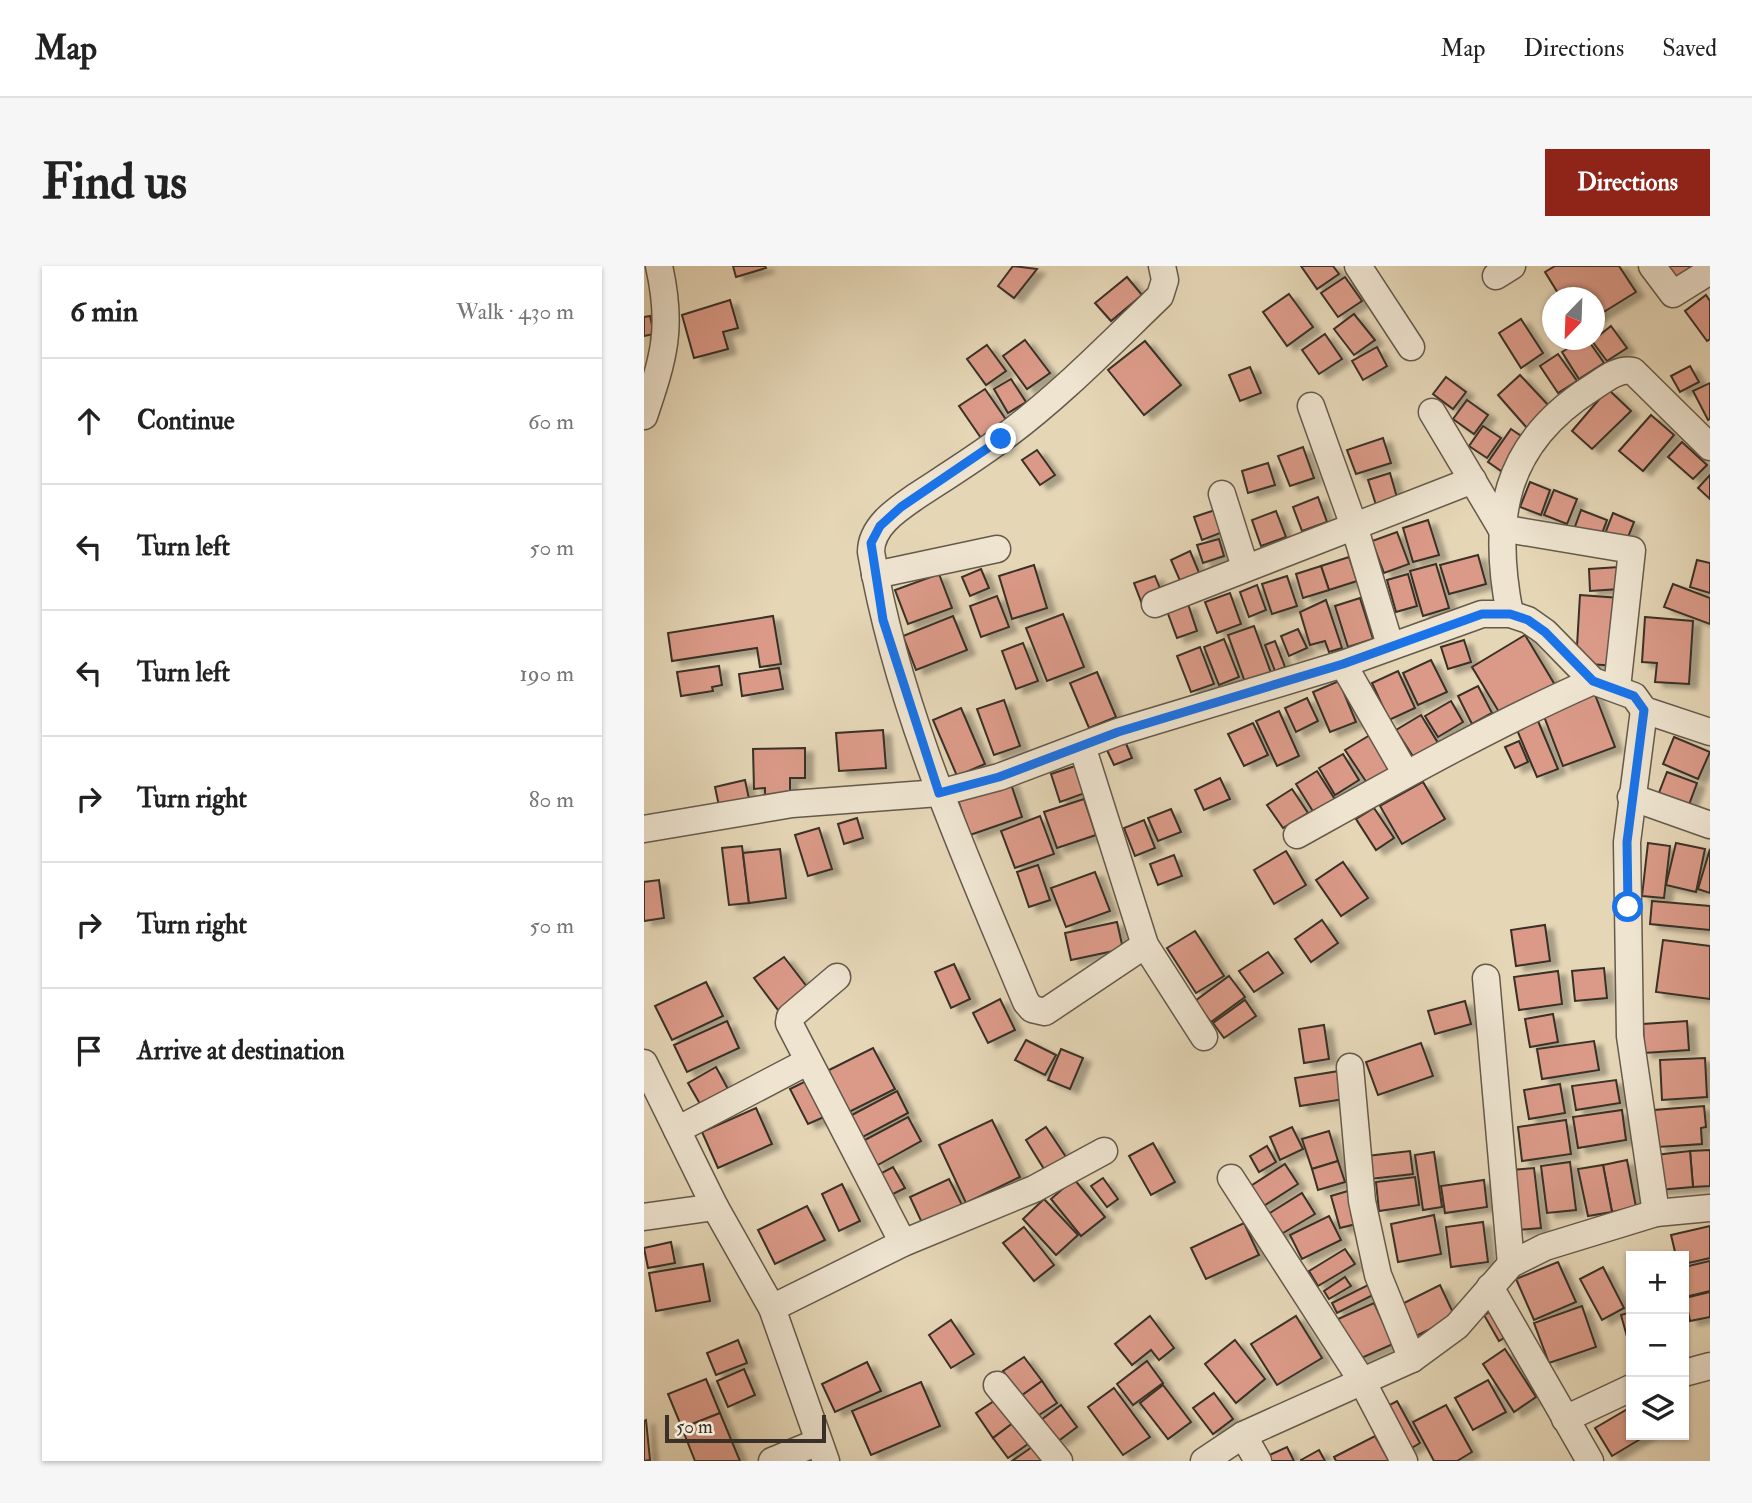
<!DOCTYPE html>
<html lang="en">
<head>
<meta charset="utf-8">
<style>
  body { margin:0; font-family:"IM FELL Double Pica",serif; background:#f6f6f6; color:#222 }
  .controls { position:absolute; right:21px; bottom:21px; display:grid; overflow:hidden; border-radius:0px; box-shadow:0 2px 5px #0004 }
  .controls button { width:63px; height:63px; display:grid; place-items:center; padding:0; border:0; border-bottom:2px solid #e0e0e0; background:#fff; color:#222; font:35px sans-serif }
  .compass { position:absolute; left:898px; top:21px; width:63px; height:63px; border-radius:50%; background:#fff; box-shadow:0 2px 5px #0004; rotate:203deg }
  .scale { position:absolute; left:21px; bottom:18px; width:161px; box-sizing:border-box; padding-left:7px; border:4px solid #393027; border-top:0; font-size:19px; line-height:24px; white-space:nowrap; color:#393027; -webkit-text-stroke:5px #eee4d0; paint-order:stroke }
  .stop { position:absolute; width:21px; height:21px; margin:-16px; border:5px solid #1a73e8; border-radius:50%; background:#fff }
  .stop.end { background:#1a73e8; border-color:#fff; box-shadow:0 2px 7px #0008 }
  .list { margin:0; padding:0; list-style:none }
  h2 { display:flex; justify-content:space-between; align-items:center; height:91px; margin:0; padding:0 28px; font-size:30px }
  h2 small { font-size:23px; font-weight:400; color:#767676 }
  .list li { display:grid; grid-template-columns:46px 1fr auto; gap:21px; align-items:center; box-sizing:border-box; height:126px; padding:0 28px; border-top:2px solid #e0e0e0 }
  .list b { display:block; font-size:26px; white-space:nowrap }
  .list em { font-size:23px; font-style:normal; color:#767676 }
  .icon { flex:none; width:38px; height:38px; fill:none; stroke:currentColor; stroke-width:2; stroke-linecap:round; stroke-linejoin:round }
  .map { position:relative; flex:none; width:1066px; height:1195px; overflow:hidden; border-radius:0px }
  header { display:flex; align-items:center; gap:42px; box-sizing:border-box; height:98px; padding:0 35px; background:#fff; border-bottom:2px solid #e0e0e0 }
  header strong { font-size:33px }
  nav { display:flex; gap:38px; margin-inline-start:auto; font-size:24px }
  .intro { display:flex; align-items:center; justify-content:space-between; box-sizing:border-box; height:168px; padding:0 42px }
  h1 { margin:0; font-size:49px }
  .button { padding:18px 32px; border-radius:0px; background:#8f2418; color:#fff; font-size:24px; font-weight:700 }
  main { display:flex; gap:42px; padding:0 42px }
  aside { flex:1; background:#fff; border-radius:0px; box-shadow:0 2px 5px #0004 }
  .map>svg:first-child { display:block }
</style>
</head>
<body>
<header>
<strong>Map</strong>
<nav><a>Map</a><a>Directions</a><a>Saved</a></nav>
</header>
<div class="intro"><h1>Find us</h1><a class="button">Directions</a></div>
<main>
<aside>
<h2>6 min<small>Walk · 430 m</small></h2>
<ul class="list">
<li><svg class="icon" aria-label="ahead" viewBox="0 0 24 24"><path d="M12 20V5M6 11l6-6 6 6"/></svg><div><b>Continue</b></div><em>60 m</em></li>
<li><svg class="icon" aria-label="left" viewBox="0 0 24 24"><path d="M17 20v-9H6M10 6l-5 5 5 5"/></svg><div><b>Turn left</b></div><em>50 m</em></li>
<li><svg class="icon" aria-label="left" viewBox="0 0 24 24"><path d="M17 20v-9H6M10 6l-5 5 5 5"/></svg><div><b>Turn left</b></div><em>190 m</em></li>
<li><svg class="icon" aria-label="right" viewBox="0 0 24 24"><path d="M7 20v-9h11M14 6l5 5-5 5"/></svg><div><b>Turn right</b></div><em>80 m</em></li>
<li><svg class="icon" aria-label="right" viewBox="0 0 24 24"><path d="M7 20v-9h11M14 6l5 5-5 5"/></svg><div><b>Turn right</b></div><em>50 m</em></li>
<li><svg class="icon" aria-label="arrive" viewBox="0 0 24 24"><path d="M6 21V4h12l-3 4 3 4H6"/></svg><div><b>Arrive at destination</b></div></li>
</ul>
</aside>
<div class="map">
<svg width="1066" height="1195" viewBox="0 0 1066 1195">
  <defs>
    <filter id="shadow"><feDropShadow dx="8" dy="4.5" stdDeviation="2" flood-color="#0004"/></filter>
  </defs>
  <rect width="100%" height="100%" fill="#e5d6b6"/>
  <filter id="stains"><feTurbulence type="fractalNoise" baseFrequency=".00286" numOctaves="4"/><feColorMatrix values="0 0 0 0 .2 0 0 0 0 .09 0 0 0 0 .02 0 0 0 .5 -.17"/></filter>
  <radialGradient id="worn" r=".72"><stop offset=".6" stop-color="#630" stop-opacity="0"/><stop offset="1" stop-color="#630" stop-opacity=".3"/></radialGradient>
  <g fill="#db9a88" stroke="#393027" stroke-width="2" filter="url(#shadow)">
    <path d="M89 0H121L122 2 92 11Z"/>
    <path d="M369 0 393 3 370 32 354 20Z"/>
    <path d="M657 0H689L695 8 673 23Z"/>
    <path d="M911 0H975L992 26 950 52V32H917L901 6Z"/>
    <path d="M1015 0H1064L1031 24Z"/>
    <path d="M483 11 498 29 467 55 451 37Z"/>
    <path d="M701 11 718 35 694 51 677 27Z"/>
    <path d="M645 28 669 61 643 80 619 46Z"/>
    <path d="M1062 29 1066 35V73L1063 75 1041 45Z"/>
    <path d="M86 34 94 62 79 66 84 83 50 92 38 49Z"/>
    <path d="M710 48 731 74 710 89 690 63Z"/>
    <path d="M6 50 10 68 0 70V51Z"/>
    <path d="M877 53 899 87 877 102 855 67Z"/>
    <path d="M967 60 983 82 963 95 948 75Z"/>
    <path d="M681 68 698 93 675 108 658 84Z"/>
    <path d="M381 74 406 107 383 123 359 90Z"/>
    <path d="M938 74H944L960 97 935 113 918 86Z"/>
    <path d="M501 75 537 119 500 149 464 104Z"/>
    <path d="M343 79 362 105 342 119 323 93Z"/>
    <path d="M733 81 743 100 719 114 708 95Z"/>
    <path d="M914 88 933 115 914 127 896 100Z"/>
    <path d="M1046 100 1055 116 1036 126 1027 110Z"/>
    <path d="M606 101 617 127 596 135 585 109Z"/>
    <path d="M876 109 906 141 883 162 854 129Z"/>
    <path d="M802 111 822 126 809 143 789 128Z"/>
    <path d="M367 113 382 136 364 147 350 123Z"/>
    <path d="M1066 117V153L1064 154 1049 125Z"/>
    <path d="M341 123 363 155 337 172 315 140Z"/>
    <path d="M964 123 987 145 948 183 928 165Z"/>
    <path d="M823 134 844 149 830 168 809 153Z"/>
    <path d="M1007 149 1030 169 999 205 975 185Z"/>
    <path d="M839 160 857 172 843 192 825 180Z"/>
    <path d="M867 163 883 174 860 207 844 196Z"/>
    <path d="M739 172 747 197 712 208 703 184Z"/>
    <path d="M1038 176 1063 199 1049 213 1024 191Z"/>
    <path d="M659 181 670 212 646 220 634 190Z"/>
    <path d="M393 184 411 209 396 219 378 194Z"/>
    <path d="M624 197 631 219 604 227 598 205Z"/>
    <path d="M746 207 754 235 733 242 724 214Z"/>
    <path d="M1066 209V233L1054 222Z"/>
    <path d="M886 216 906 224 897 249 876 241Z"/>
    <path d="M910 224 933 233 923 258 900 249Z"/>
    <path d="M674 231 683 256 658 265 649 241Z"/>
    <path d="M571 244 579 266 558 274 550 251Z"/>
    <path d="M937 244 963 254 954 278 928 269Z"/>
    <path d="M632 245 642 271 617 280 608 254Z"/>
    <path d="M969 247 990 256 980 281 959 273Z"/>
    <path d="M784 254 795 289 769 296 759 262Z"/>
    <path d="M753 266 765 298 740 307 728 275Z"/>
    <path d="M575 273 580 290 559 297 553 279Z"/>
    <path d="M546 285 556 309 537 317 527 294Z"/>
    <path d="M834 289 842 318 805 328 796 299Z"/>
    <path d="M705 291 713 315 685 324 677 300Z"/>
    <path d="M1053 294 1066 297V327L1046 321Z"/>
    <path d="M792 298 805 342 779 350 766 305Z"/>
    <path d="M390 299 403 342 368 353 355 310Z"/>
    <path d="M677 300 685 324 659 332 652 308Z"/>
    <path d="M975 301 976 323 946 325 945 303Z"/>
    <path d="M337 303 345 322 326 330 318 311Z"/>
    <path d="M295 308 308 342 264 358 251 324Z"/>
    <path d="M764 308 773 340 752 346 743 314Z"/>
    <path d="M511 310 519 330 498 338 490 317Z"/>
    <path d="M643 310 653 340 628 348 618 318Z"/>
    <path d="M1029 318 1066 332V358L1020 341Z"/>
    <path d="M613 319 622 344 605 351 596 326Z"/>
    <path d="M586 327 597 358 573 367 561 336Z"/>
    <path d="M936 329 976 332 972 400 932 397Z"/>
    <path d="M353 330 365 361 337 371 326 340Z"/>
    <path d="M716 332 729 373 704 381 691 340Z"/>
    <path d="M682 334 698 382 685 386 681 375 666 379 656 346Z"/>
    <path d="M544 338 553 365 533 372 523 345Z"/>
    <path d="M419 348 440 401 403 415 382 362Z"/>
    <path d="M129 350 137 398 116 401 113 382 28 395 24 367Z"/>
    <path d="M309 350 323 384 272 404 259 370Z"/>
    <path d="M1001 351 1049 355 1045 418 1011 416 1013 397 998 396Z"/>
    <path d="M610 360 627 407 601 416 584 369Z"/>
    <path d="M654 363 663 382 645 390 637 370Z"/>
    <path d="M881 369 911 419 858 451 828 401Z"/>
    <path d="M580 373 595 411 575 419 560 381Z"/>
    <path d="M820 374 827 396 804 403 797 381Z"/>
    <path d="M631 375 641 401 631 405 621 379Z"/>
    <path d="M379 377 394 415 372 423 358 385Z"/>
    <path d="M556 381 570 418 547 426 533 390Z"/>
    <path d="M787 394 803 426 774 439 759 407Z"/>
    <path d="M75 400 78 419 68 421 69 425 37 430 33 406Z"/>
    <path d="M135 402 139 423 98 430 95 408Z"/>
    <path d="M754 405 771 442 745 454 728 417Z"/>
    <path d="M453 406 472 451 445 462 426 417Z"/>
    <path d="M695 415 712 456 686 466 669 426Z"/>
    <path d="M834 420 848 447 828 458 814 430Z"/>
    <path d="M950 426 971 481 919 500 898 445Z"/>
    <path d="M663 432 674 455 652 466 641 442Z"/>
    <path d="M360 434 376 480 350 489 333 443Z"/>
    <path d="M807 435 819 456 794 471 781 450Z"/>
    <path d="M317 442 341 498 313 510 289 454Z"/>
    <path d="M635 445 655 490 633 500 612 455Z"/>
    <path d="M777 449 794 477 770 492 752 464Z"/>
    <path d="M894 455 914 503 893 511 873 464Z"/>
    <path d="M609 457 624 489 600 500 584 468Z"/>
    <path d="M239 464 242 502 195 505 192 467Z"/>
    <path d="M726 469 747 502 723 517 701 484Z"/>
    <path d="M1030 471 1066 486 1054 513 1019 498Z"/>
    <path d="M481 475 488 492 470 499 462 482Z"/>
    <path d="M875 475 884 496 871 502 861 481Z"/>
    <path d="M161 482V512H146V528L121 529V522L110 523 109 483Z"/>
    <path d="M699 488 715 514 691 529 675 502Z"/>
    <path d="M431 500 441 527 416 536 407 508Z"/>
    <path d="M673 505 692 535 670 547 652 518Z"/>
    <path d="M1023 506 1053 517 1043 544 1013 532Z"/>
    <path d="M576 512 586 533 560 544 551 524Z"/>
    <path d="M101 514 105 533 75 540 71 521Z"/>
    <path d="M366 515 378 551 326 569 314 534Z"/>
    <path d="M779 516 801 553 758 578 736 540Z"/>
    <path d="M648 523 664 547 639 562 623 539Z"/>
    <path d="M440 533 452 569 413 582 400 546Z"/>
    <path d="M730 542 750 572 732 584 712 553Z"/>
    <path d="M527 543 537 566 514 575 504 552Z"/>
    <path d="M396 550 410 588 371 602 357 565Z"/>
    <path d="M213 552 219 572 200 578 194 558Z"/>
    <path d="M500 554 511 582 491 590 480 562Z"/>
    <path d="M175 562 188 603 164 610 151 569Z"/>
    <path d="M1004 577 1026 580 1020 632 998 630Z"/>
    <path d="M1032 577 1061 583 1052 626 1022 619Z"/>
    <path d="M98 580 105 637 85 639 78 582Z"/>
    <path d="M136 583 142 632 105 637 99 587Z"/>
    <path d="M1066 583V627L1054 623Z"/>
    <path d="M642 585 662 619 630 638 610 604Z"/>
    <path d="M530 589 538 610 514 619 506 598Z"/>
    <path d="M699 596 724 632 697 650 672 614Z"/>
    <path d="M394 599 406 634 385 641 373 606Z"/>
    <path d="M451 606 466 645 422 661 407 622Z"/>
    <path d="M15 614 20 652 0 655V616Z"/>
    <path d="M1008 635 1066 640V664L1006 658Z"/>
    <path d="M678 654 694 677 667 696 651 673Z"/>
    <path d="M473 656 479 683 427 694 421 667Z"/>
    <path d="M901 659 906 695 872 700 867 664Z"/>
    <path d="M551 665 580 710 552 727 523 682Z"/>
    <path d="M1019 674 1066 680V733L1012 726Z"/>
    <path d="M624 686 639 707 610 726 595 705Z"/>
    <path d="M140 691 167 726 137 748 110 712Z"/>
    <path d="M310 698 326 733 307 742 291 706Z"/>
    <path d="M960 702 963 732 931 735 928 705Z"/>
    <path d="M914 705 918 738 875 744 870 711Z"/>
    <path d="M585 710 601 731 567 756 551 735Z"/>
    <path d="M62 716 79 750 28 774 11 740Z"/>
    <path d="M356 733 371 764 344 777 329 747Z"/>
    <path d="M601 734 612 750 580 772 569 757Z"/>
    <path d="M821 735 827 758 791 768 784 745Z"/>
    <path d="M909 748 914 776 886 781 881 753Z"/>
    <path d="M83 755 95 782 43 806 30 779Z"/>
    <path d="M1043 755 1045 784 1000 787 999 758Z"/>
    <path d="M680 759 685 793 660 797 655 763Z"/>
    <path d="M382 774 412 789 401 809 371 794Z"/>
    <path d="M950 775 955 804 898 813 893 783Z"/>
    <path d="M777 777 789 810 734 829 722 796Z"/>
    <path d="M229 782 251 823 201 848 179 807Z"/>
    <path d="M417 783 439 792 426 823 404 814Z"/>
    <path d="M1061 792 1063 831 1018 834 1016 794Z"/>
    <path d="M72 801 84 823 56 838 44 817Z"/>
    <path d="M695 805 700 833 656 840 651 812Z"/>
    <path d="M972 814 976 837 932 844 928 820Z"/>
    <path d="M162 815 180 851 164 858 146 823Z"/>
    <path d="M916 818 921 847 885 853 880 824Z"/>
    <path d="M253 825 264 847 215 873 204 851Z"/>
    <path d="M1060 840 1062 861 1057 862 1058 878 1014 881 1010 844Z"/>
    <path d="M112 842 128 878 74 902 58 866Z"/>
    <path d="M978 844 982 874 934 882 929 851Z"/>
    <path d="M264 851 277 875 232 900 219 875Z"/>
    <path d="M348 854 376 911 322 937 295 879Z"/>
    <path d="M922 854 927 888 878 895 874 861Z"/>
    <path d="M402 861 426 897 405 911 382 874Z"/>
    <path d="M648 861 659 883 636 894 626 871Z"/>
    <path d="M685 865 694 895 668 903 658 873Z"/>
    <path d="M509 877 531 916 507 929 485 890Z"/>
    <path d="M623 880 632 896 615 906 606 890Z"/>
    <path d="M1066 884V920L1049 921 1046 885Z"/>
    <path d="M766 885 769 908 726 913 723 890Z"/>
    <path d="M1046 885 1049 921 1014 924 1011 889Z"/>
    <path d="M790 886 798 941 779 944 771 889Z"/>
    <path d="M983 894 992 941 968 946 959 899Z"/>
    <path d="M694 895 701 916 674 924 668 903Z"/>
    <path d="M926 896 932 944 903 947 897 900Z"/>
    <path d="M641 898 654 918 618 941 605 921Z"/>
    <path d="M959 899 968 946 944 950 934 903Z"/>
    <path d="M249 901 261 922 239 933 228 912Z"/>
    <path d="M890 902 897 962 874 964 867 904Z"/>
    <path d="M771 911 775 939 735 945 732 916Z"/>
    <path d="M459 912 474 933 463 941 447 920Z"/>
    <path d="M305 913 319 941 279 959 266 931Z"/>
    <path d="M430 913 461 951 437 970 407 933Z"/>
    <path d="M840 914 843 941 801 947 797 920Z"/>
    <path d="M198 918 216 955 195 965 178 928Z"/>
    <path d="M707 924 716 957 696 962 687 930Z"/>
    <path d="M658 927 671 948 634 970 621 950Z"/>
    <path d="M400 933 434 969 412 989 379 953Z"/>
    <path d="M163 940 181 974 131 998 114 964Z"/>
    <path d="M790 949 797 988 754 996 747 958Z"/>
    <path d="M685 950 697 974 658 993 646 969Z"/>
    <path d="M839 956 844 996 807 1001 802 961Z"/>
    <path d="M600 957 615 989 562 1013 547 982Z"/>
    <path d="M1066 960V992L1040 998V990H1032L1027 969Z"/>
    <path d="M380 961 410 999 390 1015 359 977Z"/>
    <path d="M27 976 31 997 4 1002 0 982Z"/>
    <path d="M701 983 711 998 674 1020 665 1005Z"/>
    <path d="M1066 995V1025L1041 1031 1040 1001Z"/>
    <path d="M914 996 932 1036 890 1054 872 1013Z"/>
    <path d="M59 998 66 1035 12 1045 5 1007Z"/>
    <path d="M959 1001 980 1042 958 1054 936 1013Z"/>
    <path d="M701 1011 707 1020 685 1033 680 1025Z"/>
    <path d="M724 1019 729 1029 693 1047 688 1037Z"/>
    <path d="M796 1019 811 1051 770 1071 754 1040Z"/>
    <path d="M1066 1026V1051L1046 1055 1041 1032Z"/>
    <path d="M730 1037 749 1078 713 1094 694 1053Z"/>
    <path d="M938 1040 952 1081 905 1097 890 1057Z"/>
    <path d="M853 1042 868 1067 855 1075 840 1049Z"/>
    <path d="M987 1046V1085L977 1049Z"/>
    <path d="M506 1050 530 1082 515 1094 507 1084 488 1099 471 1078Z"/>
    <path d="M652 1050 678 1092 633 1119 607 1078Z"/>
    <path d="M307 1054 330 1088 307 1102 285 1069Z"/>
    <path d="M94 1074 103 1097 72 1109 63 1087Z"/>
    <path d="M591 1074 621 1113 592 1137 561 1098Z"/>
    <path d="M861 1083 892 1131 870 1146 839 1098Z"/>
    <path d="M380 1091 398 1115 377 1130 359 1105Z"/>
    <path d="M503 1095 519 1117 489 1139 473 1118Z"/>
    <path d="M223 1096 237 1125 191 1146 178 1118Z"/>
    <path d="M100 1103 111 1129 84 1141 73 1115Z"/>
    <path d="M62 1113 76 1147 38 1162 24 1128Z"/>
    <path d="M844 1114 862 1146 829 1164 811 1132Z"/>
    <path d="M398 1115 413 1137 392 1151 377 1130Z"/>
    <path d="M277 1116 296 1160 227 1189 208 1145Z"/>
    <path d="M519 1119 547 1156 524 1173 496 1137Z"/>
    <path d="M470 1122 506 1171 479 1189 444 1141Z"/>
    <path d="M570 1127 589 1153 569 1168 549 1142Z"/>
    <path d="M353 1133 369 1157 349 1172 332 1147Z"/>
    <path d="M753 1135 776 1177 759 1187 736 1144Z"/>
    <path d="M417 1139 433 1161 413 1176 397 1154Z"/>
    <path d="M802 1139 828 1186 813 1195H790L769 1156Z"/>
    <path d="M987 1141V1169H1003L968 1190 951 1162Z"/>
    <path d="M76 1147 96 1195H51L38 1162Z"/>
    <path d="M2 1154 6 1194 0 1195V1155Z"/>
    <path d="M369 1157 384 1178 364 1192 349 1172Z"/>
    <path d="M731 1170 745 1195H692L690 1191Z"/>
    <path d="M388 1181 399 1195H368Z"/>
    <path d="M643 1181 650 1195H621L619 1192Z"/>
    <path d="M675 1184 681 1195H657V1194Z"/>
  </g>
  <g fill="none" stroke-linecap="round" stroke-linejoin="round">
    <defs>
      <g id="minor">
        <path d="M714 0 767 81"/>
        <path d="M1008 0 1029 28 1066 5"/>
        <path d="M852 10 868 0"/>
        <path d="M667 140 711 263 746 379"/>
        <path d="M788 146 857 262"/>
        <path d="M0 150C20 91 29 62 15 0"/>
        <path d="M578 228 601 301"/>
        <path d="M857 262 988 284 973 422"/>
        <path d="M231 309 353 283"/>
        <path d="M511 338 829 214"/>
        <path d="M866 348C847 253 859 179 946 123 959 115 973 102 989 105L1066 181"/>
        <path d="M699 398 762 508"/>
        <path d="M1000 444 983 576 986 770 1012 947"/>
        <path d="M438 480 501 679 560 771"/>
        <path d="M987 531 1066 559"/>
        <path d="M0 563 148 538 295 527 355 511 474 466 699 398 838 348H866L884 354 901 366 949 415 990 430 1000 444 1066 466"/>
        <path d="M653 569C750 515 847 460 949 415"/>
        <path d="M501 679 401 746 388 743 382 736C321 590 254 443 227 286 227 261 252 244 271 231 300 212 329 194 356 174 414 132 464 80 516 30L521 14 518 0"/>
        <path d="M193 711 146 751 145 757 259 977"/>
        <path d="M842 712 867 998"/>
        <path d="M0 797 71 941 128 1042 182 1195"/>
        <path d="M706 801 718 935 734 1009 768 1093"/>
        <path d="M33 864 163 796"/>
        <path d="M587 912 718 1115 760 1195"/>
        <path d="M0 951 71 941"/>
        <path d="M846 1021 946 1195"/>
        <path d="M128 1042 259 977 390 923 460 885"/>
        <path d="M1040 1107 1066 1100"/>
        <path d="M353 1119 415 1195"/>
        <path d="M921 1153 987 1122"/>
        <path d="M599 1169 614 1195"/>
        <path d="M128 1195 174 1176"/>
        <path d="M560 1195 599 1169 768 1093 813 1060 867 998 901 981 1012 947 1066 942"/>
      </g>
    </defs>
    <use href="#minor" stroke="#645a4b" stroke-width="29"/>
    <use href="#minor" stroke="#eee4d0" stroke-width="26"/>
  </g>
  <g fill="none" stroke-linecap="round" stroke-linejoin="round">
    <path stroke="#1a73e8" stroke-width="9" d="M357 173 257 241 236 260 227 277 239 354 295 527 355 511 474 466 699 398 838 348H866L884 354 901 366 949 415 990 430 1000 444 983 576 984 641"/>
  </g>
  <rect width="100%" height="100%" filter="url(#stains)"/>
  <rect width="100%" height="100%" fill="url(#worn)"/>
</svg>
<div class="controls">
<button>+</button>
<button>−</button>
<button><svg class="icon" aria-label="layers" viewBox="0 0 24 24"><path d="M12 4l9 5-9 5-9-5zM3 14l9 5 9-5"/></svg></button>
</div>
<svg class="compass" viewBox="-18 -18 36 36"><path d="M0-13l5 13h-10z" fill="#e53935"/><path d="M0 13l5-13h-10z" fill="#767676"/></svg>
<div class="scale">50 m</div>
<div class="stop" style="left:984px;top:641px"></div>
<div class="stop end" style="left:357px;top:173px"></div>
</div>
</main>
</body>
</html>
